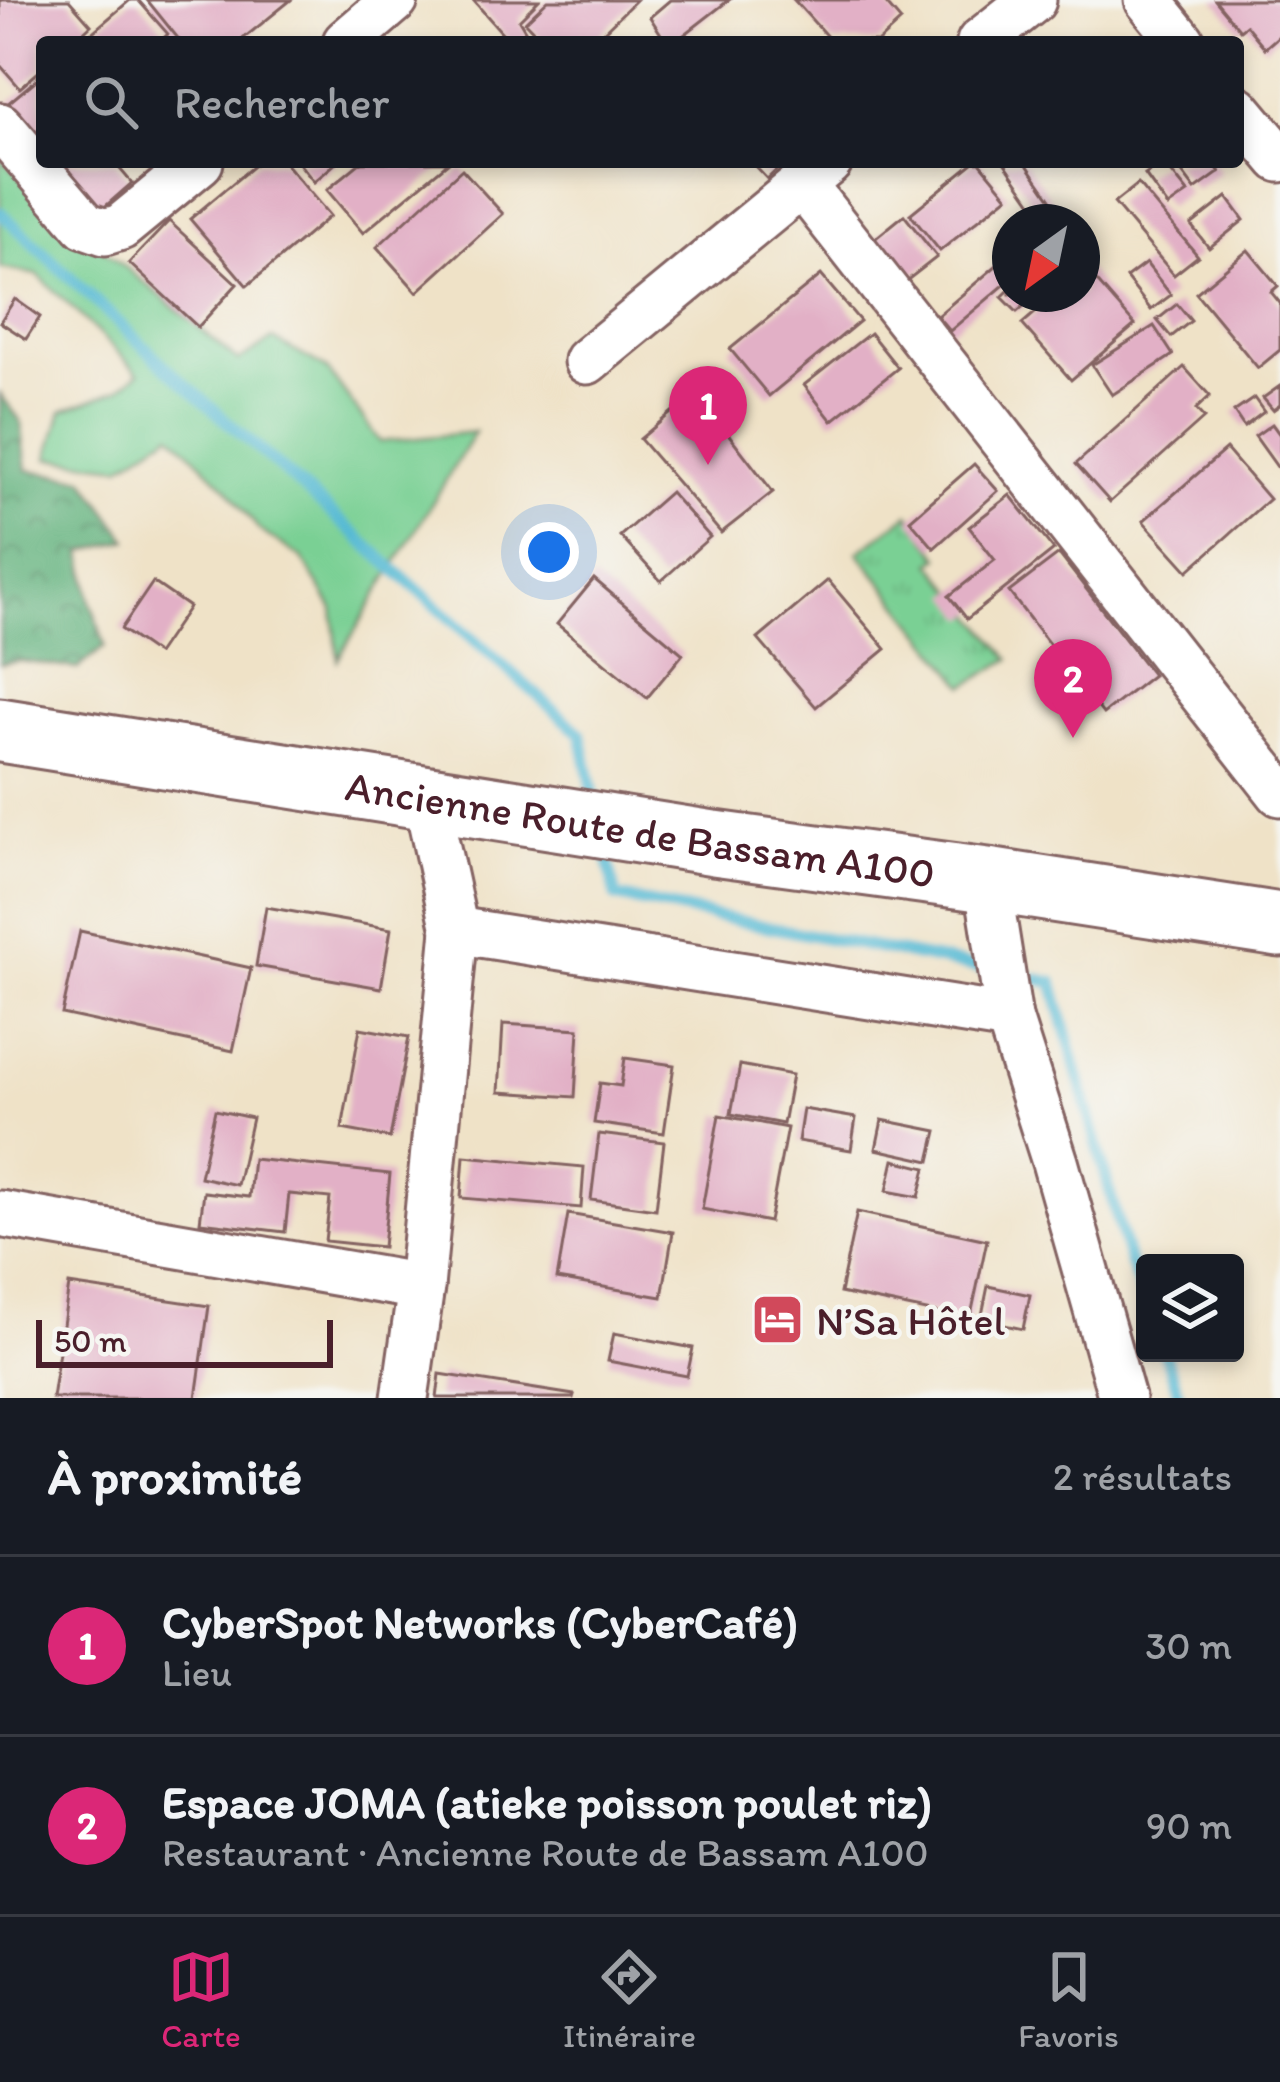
<!DOCTYPE html>
<html lang="fr">
<head>
<meta charset="utf-8">
<style>
  body { margin:0; font-family:Itim,sans-serif; background:#20242c; color:#f1f3f6 }
  .controls { position:absolute; right:36px; bottom:36px; display:grid; overflow:hidden; border-radius:12px; box-shadow:0 6px 18px #0003 }
  .controls button { width:108px; height:108px; display:grid; place-items:center; padding:0; border:0; border-bottom:3px solid #363941; background:#171b24; color:#f1f3f6; font:60px sans-serif }
  .compass { position:absolute; left:992px; top:204px; width:108px; height:108px; border-radius:50%; background:#171b24; box-shadow:0 6px 18px #0003; rotate:213deg }
  .scale { position:absolute; left:36px; bottom:30px; width:297px; box-sizing:border-box; padding-left:12px; border:6px solid #4a1f2b; border-top:0; font-size:33px; line-height:42px; white-space:nowrap; color:#4a1f2b; -webkit-text-stroke:9px #f6f6f2; paint-order:stroke }
  .you { position:absolute; left:549px; top:552px; width:42px; height:42px; margin:-30px; border:9px solid #fff; border-radius:50%; background:#1a73e8; box-shadow:0 0 0 18px #1a73e833 }
  .badge { display:grid; place-items:center; width:78px; height:78px; border-radius:50%; background:#db2777; color:#fff; font-size:39px; font-weight:700 }
  .pin { position:absolute; translate:-50% -99px; filter:drop-shadow(0 3px 6px #0008) }
  .pin::after { content:''; position:absolute; top:63px; width:42px; height:36px; background:inherit; clip-path:polygon(0 0,100% 0,50% 100%) }
  .list { margin:0; padding:0; list-style:none }
  h2 { display:flex; justify-content:space-between; align-items:center; height:156px; margin:0; padding:0 48px; font-size:51px }
  h2 small { font-size:39px; font-weight:400; color:#9ea1a6 }
  .list li { display:grid; grid-template-columns:78px 1fr auto; gap:36px; align-items:center; box-sizing:border-box; height:180px; padding:0 48px; border-top:3px solid #363941 }
  .list b { display:block; font-size:45px; white-space:nowrap }
  .list p { margin:0; font-size:39px; white-space:nowrap; color:#9ea1a6 }
  .list em { font-size:39px; font-style:normal; color:#9ea1a6 }
  .icon { flex:none; width:66px; height:66px; fill:none; stroke:currentColor; stroke-width:2; stroke-linecap:round; stroke-linejoin:round }
  .map { position:relative; flex:none; width:1280px; height:1398px; overflow:hidden }
  .search { position:absolute; background:#171b24; box-shadow:0 6px 18px #0003; left:36px; right:36px; top:36px; height:132px; display:flex; align-items:center; gap:30px; box-sizing:border-box; padding:0 42px; border-radius:12px; color:#9ea1a6; font-size:45px }
  .sheet { height:516px; background:#171b24 }
  nav { display:flex; justify-content:space-around; align-items:center; box-sizing:border-box; height:168px; border-top:3px solid #363941; background:#171b24; font-size:33px; color:#9ea1a6 }
  nav a { display:grid; justify-items:center; gap:6px }
  nav .on { color:#db2777 }
  .map>svg:first-child { display:block }
</style>
</head>
<body>
<div class="map">
<svg width="1280" height="1398" viewBox="0 0 1280 1398">
  <defs>
    <pattern id="forest-crowns" width="20" height="18" patternUnits="userSpaceOnUse" patternTransform="scale(3)"><rect width="20" height="18" fill="#63b27e"/><path d="M2 6a3 3 0 1 1 6 0M12 15a3 3 0 1 1 6 0" fill="none" stroke="#549067"/></pattern>
    <pattern id="park-tufts" width="24" height="20" patternUnits="userSpaceOnUse" patternTransform="scale(3)"><rect width="24" height="20" fill="#7ad094"/><path d="M3 7l-1-3M5 7V3M7 7l1-3M15 17l-1-3M17 17v-4M19 17l1-3" fill="none" stroke="#6bb280"/></pattern>
  </defs>
  <rect width="100%" height="100%" fill="#f6f6f2"/>
  <filter id="ink" filterUnits="userSpaceOnUse"><feTurbulence type="fractalNoise" baseFrequency=".00833" numOctaves="2"/><feDisplacementMap in="SourceGraphic" scale="24" xChannelSelector="R" yChannelSelector="G"/><feConvolveMatrix kernelMatrix="1 2 1 2 8 2 1 2 1" color-interpolation-filters="sRGB"/></filter>
  <filter id="wash" filterUnits="userSpaceOnUse"><feTurbulence type="fractalNoise" baseFrequency=".004" numOctaves="4" result="noise"/><feDisplacementMap in="SourceGraphic" scale="48" xChannelSelector="R" yChannelSelector="G"/><feGaussianBlur stdDeviation="2.7" result="paint"/><feColorMatrix in="noise" values="0 0 0 0 0 0 0 0 0 0 0 0 0 0 0 0 0 1.4 0 .05"/><feComposite in="paint" operator="in"/></filter>
  <g filter="url(#wash)">
    <rect width="100%" height="100%" fill="#efe2c7"/>
    <path fill="#7ad094" stroke="#627860" stroke-width="3" d="M0 158C75 232 159 291 238 361L273 339 327 369 380 442 475 432 338 659 333 609 302 558 259 530 228 489 171 433 121 466 48 458 62 411 118 390 139 373 38 275 0 268Z"/>
    <path fill="url(#forest-crowns)" stroke="#566854" stroke-width="3" d="M0 394 21 421 27 470 84 478 128 540 83 552 90 599 105 646 78 669 20 661 0 664Z"/>
    <path fill="url(#park-tufts)" stroke="#627860" stroke-width="3" d="M909 514 940 557 932 563 1010 659 965 686 858 552Z"/>
    <g fill="none" stroke-linecap="round" stroke-linejoin="round">
      <g stroke="#54b9d3" stroke-width="12">
        <path d="M0 212 169 370 581 734 596 806"/>
        <path d="M604 843 616 897 990 970"/>
        <path d="M1010 974 1053 982 1127 1255 1145 1302"/>
        <path d="M1164 1353 1181 1398"/>
      </g>
    </g>
    <g id="blocks">
      <g fill="#e2b0c6">
        <path d="M0 0H69L91 25 73 42H42V69L20 88 0 65Z"/>
        <path d="M130 0H138L168 34 159 42H81Z"/>
        <path d="M147 0H291L239 42H181Z"/>
        <path d="M473 0H539L519 20 532 42H510Z"/>
        <path d="M548 0H636L593 42H544L525 22Z"/>
        <path d="M670 0H729L675 42H666L650 17Z"/>
        <path d="M794 0H883L901 21 878 42H832Z"/>
        <path d="M1215 0H1280V35L1265 48 1246 25 1240 30Z"/>
        <path d="M42 75V162L0 110Z"/>
        <path d="M42 162H114L132 183 91 219Z"/>
        <path d="M258 162H284L330 216 247 286 190 219Z"/>
        <path d="M298 162H337L314 182Z"/>
        <path d="M361 162H449L363 233 327 190Z"/>
        <path d="M751 162H785L767 179Z"/>
        <path d="M974 162H980L1008 196 940 251 910 214Z"/>
        <path d="M1004 162H1025L1067 222H1046Z"/>
        <path d="M1163 162 1188 193 1168 207 1145 175Z"/>
        <path d="M1174 162H1212L1220 172 1195 190Z"/>
        <path d="M462 169 503 214 417 292 377 247Z"/>
        <path d="M1138 184 1198 256 1174 275 1114 203Z"/>
        <path d="M1227 197 1244 220 1209 248 1191 225Z"/>
        <path d="M904 215 937 257 905 282 872 241Z"/>
        <path d="M169 221 237 284 198 327 129 263Z"/>
        <path d="M1248 250 1278 286 1271 292 1280 303V350L1258 368 1196 293Z"/>
        <path d="M1010 254V280L950 331 937 316Z"/>
        <path d="M1146 263 1171 295 1151 310 1126 278Z"/>
        <path d="M1086 269 1135 325 1071 380 1022 324 1057 294H1082V273Z"/>
        <path d="M821 275 860 321 769 396 730 349Z"/>
        <path d="M1010 289V294H1037L1017 312 1002 297Z"/>
        <path d="M15 299 40 317 26 339 0 322Z"/>
        <path d="M1177 304 1191 321 1171 337 1157 320Z"/>
        <path d="M1154 326 1173 355 1112 395 1092 365Z"/>
        <path d="M870 333 898 368 832 421 804 385Z"/>
        <path d="M1184 367 1210 396 1196 409 1204 418 1110 502 1076 464Z"/>
        <path d="M1280 386V405L1273 410 1263 398Z"/>
        <path d="M696 392 773 492 721 533 640 439Z"/>
        <path d="M1254 398 1264 412 1244 427 1234 412Z"/>
        <path d="M1272 424 1280 435V471L1255 436Z"/>
        <path d="M1226 449 1269 499 1188 571 1143 521Z"/>
        <path d="M974 464 998 491 934 548 910 520Z"/>
        <path d="M670 492 710 537 661 581 620 536Z"/>
        <path d="M1010 495 1054 550 967 619 949 596 995 560 969 527Z"/>
        <path d="M1059 554 1153 675 1103 714 1009 592Z"/>
        <path d="M594 579 683 654 647 698 557 624Z"/>
        <path d="M828 580 886 649 816 707 758 639Z"/>
        <path d="M153 582 189 607 157 654 121 629Z"/>
        <path d="M266 907 391 929 381 988 256 966Z"/>
        <path d="M80 931 251 968 233 1051 62 1014Z"/>
        <path d="M503 1024 579 1029 575 1097 499 1092Z"/>
        <path d="M360 1028 409 1037 390 1138 342 1129Z"/>
        <path d="M625 1058 674 1065 664 1133 594 1123 600 1083 621 1086Z"/>
        <path d="M740 1065 792 1075 783 1124 731 1114Z"/>
        <path d="M803 1109 856 1118 851 1150 798 1141Z"/>
        <path d="M215 1110 252 1118 237 1185 200 1177Z"/>
        <path d="M719 1115 787 1128 769 1222 702 1209Z"/>
        <path d="M882 1120 937 1131 930 1161 876 1149Z"/>
        <path d="M599 1134 664 1142 656 1209 591 1200Z"/>
        <path d="M464 1156 584 1167 581 1208 461 1198Z"/>
        <path d="M253 1159 390 1174 383 1247 325 1241 330 1198 289 1194 285 1232 200 1222 204 1192 249 1197Z"/>
        <path d="M894 1160 926 1168 919 1197 887 1191Z"/>
        <path d="M857 1212 987 1240 970 1320 840 1293Z"/>
        <path d="M568 1214 673 1232 662 1297 557 1279Z"/>
        <path d="M69 1285 209 1306 196 1398H52Z"/>
        <path d="M988 1286 1030 1295 1023 1329 981 1320Z"/>
        <path d="M614 1333 693 1348 687 1376 608 1361Z"/>
        <path d="M440 1374 574 1395 573 1398H437Z"/>
      </g>
    </g>
  </g>
  <g filter="url(#ink)">
    <use href="#blocks" fill-opacity="0" stroke="#846362" stroke-width="3"/>
    <g fill="none" stroke-linecap="round" stroke-linejoin="round">
      <defs>
        <g id="street">
          <path d="M1148 0 1182 42"/>
          <path d="M346 42 395 0"/>
          <path d="M980 42 1033 0"/>
          <path d="M1238 109 1280 159"/>
          <path d="M0 126 85 225 105 232 121 227 200 162"/>
          <path d="M802 184 1280 793"/>
          <path d="M587 361 829 162"/>
          <path d="M987 880 1009 1018 1055 1162 1122 1398"/>
          <path d="M455 930 1009 1018"/>
          <path d="M0 1214 421 1287"/>
          <path d="M405 1398 421 1287 455 930 426 797"/>
        </g>
        <g id="secondary">
          <path id="s1" d="M0 730 714 843 987 880 1280 925"/>
        </g>
      </defs>
      <use href="#street" stroke="#846362" stroke-width="51"/>
      <use href="#secondary" stroke="#846362" stroke-width="69"/>
      <use href="#street" stroke="#fff" stroke-width="45"/>
      <use href="#secondary" stroke="#fff" stroke-width="63"/>
    </g>
  </g>
  <defs>
    <symbol id="hotel-square" viewBox="-11 -11 22 22"><rect x="-9" y="-9" width="18" height="18" rx="4" fill="#d1495b" stroke="#f6f6f2"/><path d="M-6-4.5h1.5V1H6V5H4.5V3h-9V5H-6ZM-4 0a1.8 1.8 0 1 1 3.6 0ZM.5 0V-2.5h3Q6-2.5 6 0Z" fill="#fff"/></symbol>
  </defs>
  <g fill-rule="evenodd">
    <use href="#hotel-square" x="748" y="1290" width="59" height="59"/>
  </g>
  <g text-anchor="middle" stroke-width="9" stroke-linejoin="round" paint-order="stroke">
    <g font-size="42" fill="#4a1f2b" stroke="#f6f6f2">
      <text dy="15" stroke="none"><textPath href="#s1" startOffset="648">Ancienne Route de Bassam A100</textPath></text>
    </g>
    <g font-size="42" fill="#4a1f2b" stroke="#f6f6f2" text-anchor="start">
      <text x="816" y="1335">N’Sa Hôtel</text>
    </g>
  </g>
</svg>
<div class="controls">
<button><svg class="icon" aria-label="layers" viewBox="0 0 24 24"><path d="M12 4l9 5-9 5-9-5zM3 14l9 5 9-5"/></svg></button>
</div>
<svg class="compass" viewBox="-18 -18 36 36"><path d="M0-13l5 13h-10z" fill="#e53935"/><path d="M0 13l5-13h-10z" fill="#9ea1a6"/></svg>
<div class="scale">50 m</div>
<div class="you"></div>
<div class="pin badge" style="left:708px;top:465px">1</div>
<div class="pin badge" style="left:1073px;top:738px">2</div>
<div class="search"><svg class="icon" aria-label="search" viewBox="0 0 24 24"><circle cx="10" cy="10" r="6"/><path d="M15 15l6 6"/></svg>Rechercher</div>
</div>
<section class="sheet">
<h2>À proximité<small>2 résultats</small></h2>
<ul class="list">
<li><span class="badge">1</span><div><b>CyberSpot Networks (CyberCafé)</b><p>Lieu</p></div><em>30 m</em></li>
<li><span class="badge">2</span><div><b>Espace JOMA (atieke poisson poulet riz)</b><p>Restaurant · Ancienne Route de Bassam A100</p></div><em>90 m</em></li>
</ul>
</section>
<nav>
<a class="on"><svg class="icon" aria-label="map" viewBox="0 0 24 24"><path d="M3 6l6-2 6 2 6-2v14l-6 2-6-2-6 2zM9 4v14M15 6v14"/></svg>Carte</a>
<a><svg class="icon" aria-label="directions" viewBox="0 0 24 24"><path d="M12 3l9 9-9 9-9-9zM9 14v-3h6M13 9l2 2-2 2"/></svg>Itinéraire</a>
<a><svg class="icon" aria-label="saved" viewBox="0 0 24 24"><path d="M7 4h10v16l-5-4-5 4z"/></svg>Favoris</a>
</nav>
</body>
</html>
